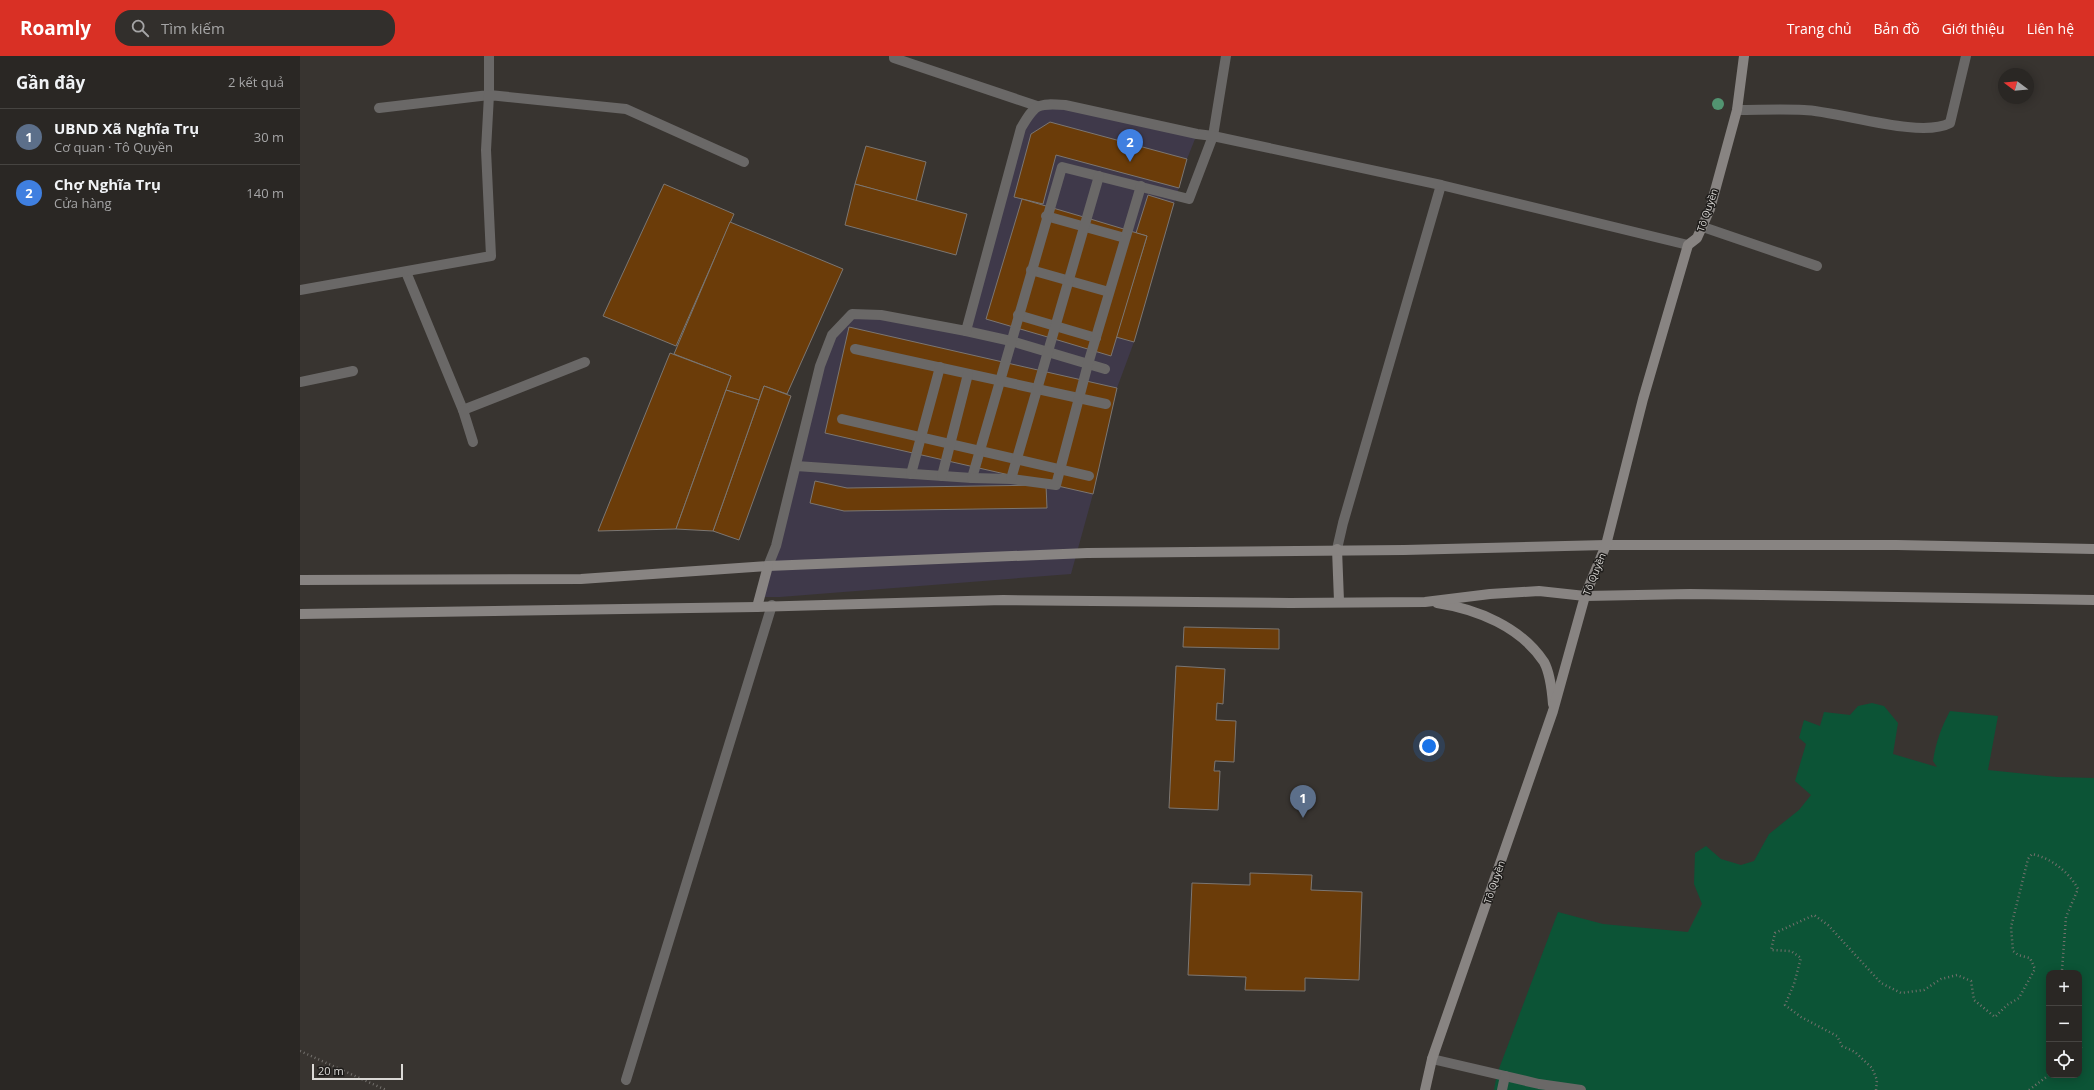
<!DOCTYPE html>
<html lang="vi">
<head>
<meta charset="utf-8">
<style>
  body { margin:0; font-family:"Open Sans",sans-serif; background:#322f2c; color:#f1f3f6 }
  .controls { position:absolute; right:12px; bottom:12px; display:grid; overflow:hidden; border-radius:8px; box-shadow:0 2px 10px #0003 }
  .controls button { width:36px; height:36px; display:grid; place-items:center; padding:0; border:0; border-bottom:1px solid #464441; background:#2a2724; color:#f1f3f6; font:20px sans-serif }
  .compass { position:absolute; left:1698px; top:12px; width:36px; height:36px; border-radius:50%; background:#2a2724; box-shadow:0 2px 10px #0003; rotate:286deg }
  .scale { position:absolute; left:12px; bottom:10px; width:91px; box-sizing:border-box; padding-left:4px; border:2px solid #dbd9d6; border-top:0; font-size:11px; line-height:14px; white-space:nowrap; color:#dbd9d6; -webkit-text-stroke:3px #1e1c1a; paint-order:stroke }
  .you { position:absolute; left:1129px; top:690px; width:14px; height:14px; margin:-10px; border:3px solid #fff; border-radius:50%; background:#1a73e8; box-shadow:0 0 0 6px #1a73e833 }
  .badge { display:grid; place-items:center; width:26px; height:26px; border-radius:50%; background:#d93025; color:#fff; font-size:13px; font-weight:700 }
  .pin { position:absolute; translate:-50% -33px; filter:drop-shadow(0 1px 2px #0008) }
  .pin::after { content:''; position:absolute; top:21px; width:14px; height:12px; background:inherit; clip-path:polygon(0 0,100% 0,50% 100%) }
  .list { margin:0; padding:0; list-style:none }
  h2 { display:flex; justify-content:space-between; align-items:center; height:52px; margin:0; padding:0 16px; font-size:17px }
  h2 small { font-size:13px; font-weight:400; color:#a5a5a6 }
  .list li { display:grid; grid-template-columns:26px 1fr auto; gap:12px; align-items:center; box-sizing:border-box; height:56px; padding:0 16px; border-top:1px solid #464441 }
  .list b { display:block; font-size:15px; white-space:nowrap }
  .list p { margin:0; font-size:13px; white-space:nowrap; color:#a5a5a6 }
  .list em { font-size:13px; font-style:normal; color:#a5a5a6 }
  .icon { flex:none; width:22px; height:22px; fill:none; stroke:currentColor; stroke-width:2; stroke-linecap:round; stroke-linejoin:round }
  .map { position:relative; flex:none; width:1794px; height:1034px; overflow:hidden }
  header { display:flex; align-items:center; gap:24px; box-sizing:border-box; height:56px; padding:0 20px; background:#d93025; color:#fff }
  header strong { font-size:19px }
  nav { display:flex; gap:22px; margin-inline-start:auto; font-size:14px }
  .search { width:280px; height:36px; background:#322f2c; display:flex; align-items:center; gap:10px; box-sizing:border-box; padding:0 14px; border-radius:16px; color:#a5a5a6; font-size:15px }
  main { display:flex }
  aside { flex:1; background:#2a2724 }
  .map>svg:first-child { display:block }
</style>
</head>
<body>
<header>
<strong>Roamly</strong>
<div class="search"><svg class="icon" aria-label="search" viewBox="0 0 24 24"><circle cx="10" cy="10" r="6"/><path d="M15 15l6 6"/></svg>Tìm kiếm</div>
<nav><a>Trang chủ</a><a>Bản đồ</a><a>Giới thiệu</a><a>Liên hệ</a></nav>
</header>
<main>
<aside>
<h2>Gần đây<small>2 kết quả</small></h2>
<ul class="list">
<li><span class="badge" style="background:#5c6f8a">1</span><div><b>UBND Xã Nghĩa Trụ</b><p>Cơ quan · Tô Quyền</p></div><em>30 m</em></li>
<li><span class="badge" style="background:#3f7fe0">2</span><div><b>Chợ Nghĩa Trụ</b><p>Cửa hàng</p></div><em>140 m</em></li>
</ul>
</aside>
<div class="map">
<svg width="1794" height="1034" viewBox="0 0 1794 1034">
  <rect width="100%" height="100%" fill="#383430"/>
  <path fill="#3f394a" d="M741 49 897 78 887 103 834 286 817 332 793 438 771 518 480 541H460L532 279 552 258 666 275 721 72Z"/>
  <path fill="#0c5436" fill-rule="evenodd" d="M1572 647 1584 650 1598 667 1593 698 1637 711 1633 705C1636 686 1641 672 1650 655L1698 660 1688 714 1757 721 1794 722V1034H1194L1197 1018 1258 856 1303 868 1388 876 1402 848 1394 828 1395 797 1406 790 1421 803 1441 809 1454 805 1469 778 1499 754 1511 739 1495 725 1506 688 1499 682 1504 664 1520 670 1524 656 1550 659 1558 650ZM1749 917H1779V1019H1749Z"/>
  <g fill="#6b3c09" stroke="#7b7672">
    <path d="M750 66 887 103 879 132 756 99 743 148 714 141 731 78Z"/>
    <path d="M566 90 626 106 616 145 555 128Z"/>
    <path d="M364 128 434 158 376 290 303 260Z"/>
    <path d="M555 128 667 158 656 199 545 169Z"/>
    <path d="M848 139 874 147 834 286 816 281 847 180 836 177Z"/>
    <path d="M722 143 787 162 751 282 686 263Z"/>
    <path d="M787 162 847 180 811 300 751 282Z"/>
    <path d="M430 166 543 213 487 338 464 330 459 344 426 334 431 320 374 298Z"/>
    <path d="M549 271 817 332 793 438 525 377Z"/>
    <path d="M370 297 431 320 376 473 298 475Z"/>
    <path d="M464 330 491 340 439 484 413 475Z"/>
    <path d="M426 334 459 344 413 475 376 473Z"/>
    <path d="M515 425 547 432 746 429 747 452 544 455 510 447Z"/>
    <path d="M884 571 979 573V593L883 591Z"/>
    <path d="M876 610 925 613 923 648 917 647 916 664 936 665 934 706 915 705 914 715H920L918 754 869 752Z"/>
    <path d="M950 817 1012 819 1011 834 1062 836 1059 924 1005 922V935L945 934 946 921 888 919 892 827 950 829Z"/>
  </g>
  <g fill="none" stroke-linecap="round" stroke-linejoin="round">
    <g stroke="#74716d" stroke-width="2.5" stroke-dasharray="1 3" stroke-linecap="butt">
      <path d="M1779 994 1782 991"/>
      <path d="M0 995 86 1034"/>
      <path d="M1576 1034 1577 1024 1572 1012 1555 996 1542 990 1537 980 1501 961 1485 949 1494 928 1501 902 1491 895 1471 894 1475 877 1514 859 1528 869 1581 927 1601 937 1624 934 1641 923 1657 919 1671 925 1674 944 1695 961 1707 949 1719 942 1735 913 1730 902 1718 899 1713 895 1711 871 1728 803 1732 798C1751 802 1769 816 1778 833L1766 861 1762 914 1770 917"/>
      <path d="M1729 1034 1749 1019"/>
    </g>
    <g stroke="#6a6867" stroke-width="10">
      <path d="M594 0V2L737 50"/>
      <path d="M79 52 189 39V0"/>
      <path d="M1437 54C1459 54 1481 53 1504 54 1539 55 1620 83 1650 67L1666 0"/>
      <path d="M746 160 825 182"/>
      <path d="M1403 171 1517 210"/>
      <path d="M731 214 809 236"/>
      <path d="M106 216 163 354 285 306"/>
      <path d="M0 234 191 200 186 94 189 39 326 53 444 106"/>
      <path d="M718 259 796 282"/>
      <path d="M666 275 711 285 805 313"/>
      <path d="M555 293 806 348"/>
      <path d="M0 326 53 315"/>
      <path d="M163 354 173 386"/>
      <path d="M542 363 789 420"/>
      <path d="M496 410 672 422 762 111 889 143 913 80 926 0"/>
      <path d="M611 418 640 311"/>
      <path d="M642 420 668 318"/>
      <path d="M672 422 711 423 756 429 788 308 841 130"/>
      <path d="M711 423 799 120"/>
      <path d="M1037 493 1043 467 1141 129"/>
      <path d="M468 510 476 490 520 310 532 279 552 258 581 259 666 275 721 72C735 48 737 47 765 49L897 78 913 80 1141 129 1388 189"/>
      <path d="M1132 1003 1239 1028 1281 1034"/>
      <path d="M326 1024 472 549"/>
      <path d="M1202 1034 1205 1020"/>
    </g>
    <g stroke="#888482" stroke-width="10">
      <path d="M1037 493 1039 545"/>
      <path d="M0 524 281 523 468 510 787 497 1104 494 1306 489H1597L1794 493"/>
      <path d="M1137 547C1177 553 1221 571 1244 606 1250 617 1252 635 1253 648"/>
      <path d="M457 551 468 510"/>
      <path d="M0 558 457 551 703 544 990 547 1125 546 1190 538 1239 535 1285 540 1390 538 1794 544"/>
      <path d="M1125 1034 1132 1003 1253 655 1285 540 1306 489 1343 343 1388 189 1397 182 1410 153 1437 54 1444 0"/>
    </g>
  </g>
  <circle fill="#529471" cx="1418" cy="48" r="6"/>
  <g text-anchor="middle" stroke-width="3" stroke-linejoin="round" paint-order="stroke">
    <g font-size="10" fill="#dbd9d6" stroke="#1e1c1a">
      <text transform="translate(1407 154) rotate(-71)" y="4">Tô Quyền</text>
      <text transform="translate(1294 518) rotate(-68)" y="4">Tô Quyền</text>
      <text transform="translate(1194 826) rotate(-71)" y="4">Tô Quyền</text>
    </g>
  </g>
</svg>
<div class="controls">
<button>+</button>
<button>−</button>
<button><svg class="icon" aria-label="locate" viewBox="0 0 24 24"><circle cx="12" cy="12" r="6"/><path d="M12 2v4M12 18v4M2 12h4M18 12h4"/></svg></button>
</div>
<svg class="compass" viewBox="-18 -18 36 36"><path d="M0-13l5 13h-10z" fill="#e53935"/><path d="M0 13l5-13h-10z" fill="#a5a5a6"/></svg>
<div class="scale">20 m</div>
<div class="you"></div>
<div class="pin badge" style="left:1003px;top:762px;background:#5c6f8a">1</div>
<div class="pin badge" style="left:830px;top:106px;background:#3f7fe0">2</div>
</div>
</main>
</body>
</html>
